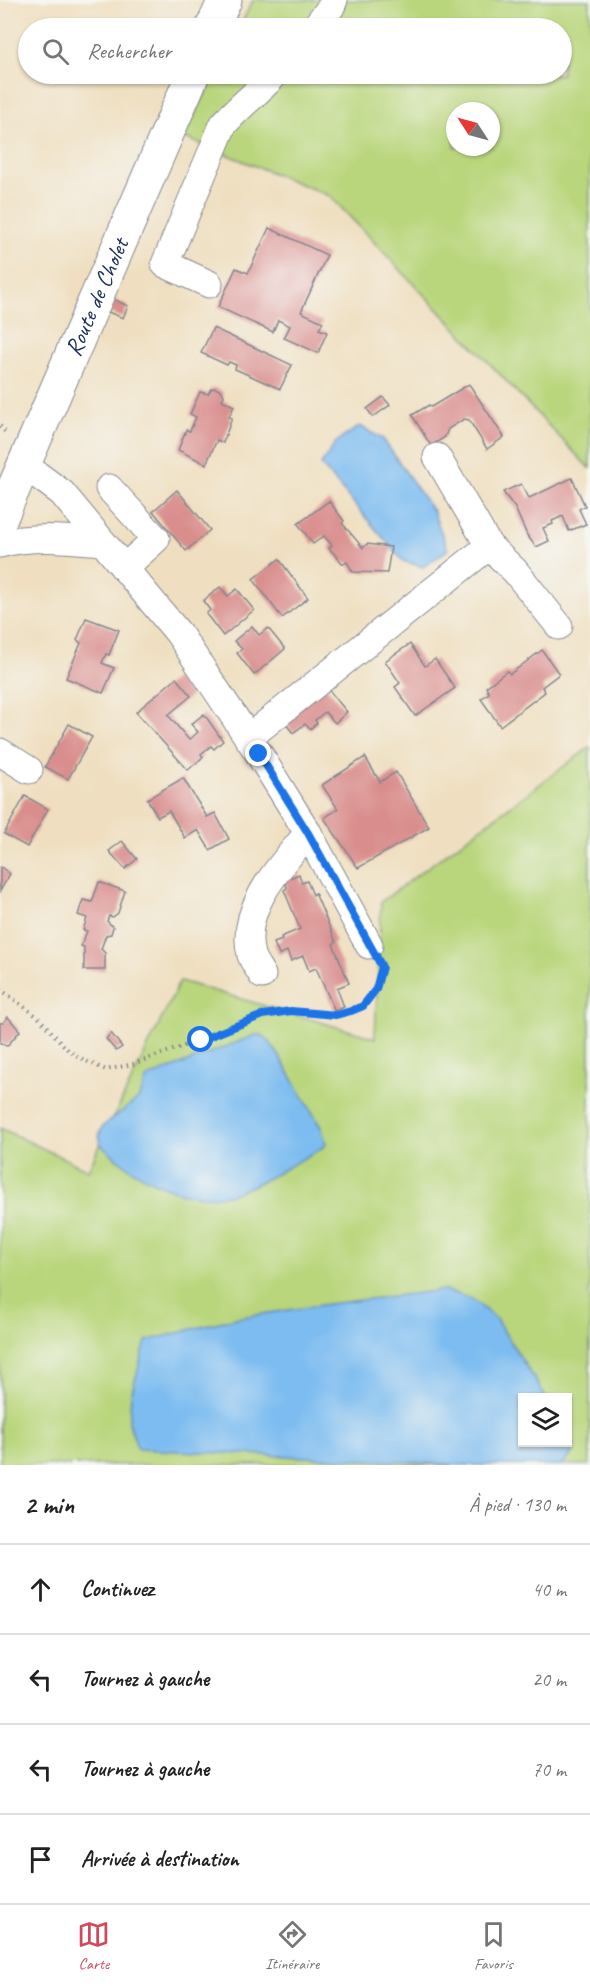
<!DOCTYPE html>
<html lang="fr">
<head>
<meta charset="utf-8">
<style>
  body { margin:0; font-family:Caveat,sans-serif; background:#f2f2f2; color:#222 }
  .controls { position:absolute; right:18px; bottom:18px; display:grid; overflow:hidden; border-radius:0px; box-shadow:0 2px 4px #0004 }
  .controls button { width:54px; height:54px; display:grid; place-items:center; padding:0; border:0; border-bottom:2px solid #e0e0e0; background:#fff; color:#222; font:30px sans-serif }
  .compass { position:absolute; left:446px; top:102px; width:54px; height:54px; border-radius:50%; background:#fff; box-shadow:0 2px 4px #0004; rotate:306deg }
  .stop { position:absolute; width:18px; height:18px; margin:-14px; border:4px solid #1a73e8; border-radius:50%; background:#fff }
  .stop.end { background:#1a73e8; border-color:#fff; box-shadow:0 2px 6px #0008 }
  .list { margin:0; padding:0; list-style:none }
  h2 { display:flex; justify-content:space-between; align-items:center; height:78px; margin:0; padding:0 24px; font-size:26px }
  h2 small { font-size:20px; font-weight:400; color:#767676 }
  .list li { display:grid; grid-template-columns:39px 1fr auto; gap:18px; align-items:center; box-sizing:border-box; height:90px; padding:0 24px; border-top:2px solid #e0e0e0 }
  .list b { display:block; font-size:22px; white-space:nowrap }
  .list em { font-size:20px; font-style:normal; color:#767676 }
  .icon { flex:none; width:33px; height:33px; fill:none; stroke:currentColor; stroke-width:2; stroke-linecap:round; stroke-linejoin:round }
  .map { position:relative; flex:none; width:590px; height:1465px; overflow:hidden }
  .search { position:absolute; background:#fff; box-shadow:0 2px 4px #0004; left:18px; right:18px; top:18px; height:66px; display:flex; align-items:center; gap:15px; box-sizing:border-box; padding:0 21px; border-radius:33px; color:#767676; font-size:22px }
  .sheet { height:438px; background:#fff }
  nav { display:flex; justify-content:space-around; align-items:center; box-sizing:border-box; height:84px; border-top:2px solid #e0e0e0; background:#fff; font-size:16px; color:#767676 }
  nav a { display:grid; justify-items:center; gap:3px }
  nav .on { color:#d1495b }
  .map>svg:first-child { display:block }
</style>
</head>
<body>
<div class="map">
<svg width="590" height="1465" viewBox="0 0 590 1465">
  <rect width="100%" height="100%" fill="#f6f6f2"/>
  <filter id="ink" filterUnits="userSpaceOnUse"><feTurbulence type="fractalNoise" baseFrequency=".0167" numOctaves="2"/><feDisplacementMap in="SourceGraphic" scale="12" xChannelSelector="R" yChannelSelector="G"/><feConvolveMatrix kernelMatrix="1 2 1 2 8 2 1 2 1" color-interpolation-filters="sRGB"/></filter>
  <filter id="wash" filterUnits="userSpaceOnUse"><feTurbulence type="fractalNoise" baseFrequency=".008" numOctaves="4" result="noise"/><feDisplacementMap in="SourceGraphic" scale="24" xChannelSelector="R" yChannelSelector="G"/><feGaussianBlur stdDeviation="1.35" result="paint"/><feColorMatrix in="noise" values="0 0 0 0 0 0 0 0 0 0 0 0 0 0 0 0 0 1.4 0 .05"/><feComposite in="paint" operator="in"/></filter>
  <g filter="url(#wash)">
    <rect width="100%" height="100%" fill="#efdfc0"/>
    <g fill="#b9d67c" stroke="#6a826d" stroke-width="1.5" fill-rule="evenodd">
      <path d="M253 0H590V469L330 196 183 137 216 74H562V28H239ZM455 111H491V147H455Z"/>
      <path d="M590 747V1465H0V1128L88 1170 180 981 375 1038 381 902ZM522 1398H568V1442H522Z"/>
    </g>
    <g fill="#7cbcf0" stroke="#4c76a7" stroke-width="1.5">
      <path d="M360 426 383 439 433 511 448 550 423 567 403 561 321 465 335 443Z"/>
      <path d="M255 1035H262L267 1039 278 1054 322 1129 326 1144 322 1148C298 1161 246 1194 221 1196 176 1200 133 1175 101 1145 98 1136 99 1132 104 1125L139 1098 147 1078Z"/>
      <path d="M444 1290 472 1299 496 1319 546 1397 522 1398V1442H568V1431C576 1445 575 1457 560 1465H468L138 1449 129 1424 131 1395 146 1341 235 1318 328 1304Z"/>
    </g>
    <g id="blocks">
      <g fill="#d98d8c">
        <path d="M269 228 327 255 301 312 323 322 319 329 327 332 318 353 284 338 290 326 278 320 273 332 218 307 236 268 248 273Z"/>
        <path d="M113 299 128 306 123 318 108 312Z"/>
        <path d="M213 328 292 365 280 389 235 369 236 365 229 362 227 365 201 353Z"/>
        <path d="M469 384 504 437 487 449 469 420 464 419 448 429 445 437 431 446 412 415 429 405 431 407Z"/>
        <path d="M215 388 222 391 224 396 222 400 234 406 229 417 232 418 223 443 217 440 206 464 178 450 186 430 190 431 196 417 190 414 200 392 208 394 211 389Z"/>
        <path d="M383 397 390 405 373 417 367 409Z"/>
        <path d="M572 478 585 506 579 509 586 524 569 531 563 516 552 521 553 524 543 528 549 541 536 547 527 535 515 508 503 492 521 484 529 498Z"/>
        <path d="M177 490 210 530 186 551 153 511Z"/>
        <path d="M329 501 344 521 342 523 363 548 367 544 391 547 387 573 353 572 347 562 343 564 329 548 332 545 324 536 313 544 298 524Z"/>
        <path d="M279 559 308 598 282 618 253 579Z"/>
        <path d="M220 587 228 596 237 589 254 610 223 636 206 614 210 610 203 601Z"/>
        <path d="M86 618 119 630 109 655 106 654 102 663 114 668 103 693 66 678 81 643 77 640Z"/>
        <path d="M252 626 259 635 268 628 285 649 254 675 237 653 242 649 234 641Z"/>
        <path d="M410 644 425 666 435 659 455 688 415 716 395 687 400 683 385 661Z"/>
        <path d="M542 650 559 674 542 687 545 692 500 726 481 699 489 693 486 687 507 671 510 674Z"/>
        <path d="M176 678 191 696 168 715 189 740 198 732 191 724 204 714 223 741 214 749 211 746 201 754 203 757 188 770 136 712Z"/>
        <path d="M323 683 347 712 335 723 325 712 315 720 317 723 310 729 305 724 293 733 281 718Z"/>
        <path d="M69 724 92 737 68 779 45 767Z"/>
        <path d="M365 757 380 782 396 772 429 827 358 868 324 818 338 809 322 785Z"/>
        <path d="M183 778 207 817 215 813 229 839 210 850 198 830 185 838 169 811 158 817 147 799Z"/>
        <path d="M25 796 48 809 27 847 4 834Z"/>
        <path d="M122 841 137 859 125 869 109 851Z"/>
        <path d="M1 867 10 874 0 891V868Z"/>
        <path d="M299 874 302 883 307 881 313 895 315 893 336 942 333 944 349 983 337 988 344 1007 335 1011 316 968 309 971 303 956 291 961 287 951 279 955 274 943 282 940 281 937 300 929 284 890 287 888 285 880Z"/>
        <path d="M99 882 125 891 118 913 113 917 109 916 107 921 113 927 111 934 106 935 101 949 105 953V970H84V947L81 946 87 931 83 930 87 918 78 915 83 900 92 902Z"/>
        <path d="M8 1017 20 1031 7 1046 0 1043V1023H3Z"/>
        <path d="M111 1033 122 1047 116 1051 106 1039Z"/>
      </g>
    </g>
  </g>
  <g filter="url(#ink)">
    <use href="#blocks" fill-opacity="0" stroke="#85878f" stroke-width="1.5"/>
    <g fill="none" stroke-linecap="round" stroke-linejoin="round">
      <defs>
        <g id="minor">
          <path d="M314 28 331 7 334 0"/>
          <path d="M209 284 165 264 223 125C239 106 259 92 275 74"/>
          <path d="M437 457 489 546 515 571 559 626"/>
          <path d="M24 465 62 493 179 634 259 754 308 833 369 945"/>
          <path d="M109 488 156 539 124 568"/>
          <path d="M0 544C33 535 68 539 102 542"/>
          <path d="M248 738 489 546"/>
          <path d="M0 752 29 770"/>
          <path d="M262 975C259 969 253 962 251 955 239 908 281 866 308 833"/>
        </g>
        <g id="major">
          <path d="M212 28 225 0"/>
          <path id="s1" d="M0 520 193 74"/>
        </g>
      </defs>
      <use href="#minor" stroke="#85878f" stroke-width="29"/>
      <use href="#major" stroke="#85878f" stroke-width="35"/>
      <g stroke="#85878f" stroke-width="4" stroke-dasharray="1.5 4.5" stroke-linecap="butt">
        <path d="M0 426 7 434"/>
        <path d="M0 989 38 1017 68 1050 84 1060 106 1070 133 1064 201 1040 263 1015 291 1011 336 1015 351 1011 363 1006 376 989 381 966"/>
      </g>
      <use href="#minor" stroke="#fff" stroke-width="27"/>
      <use href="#major" stroke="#fff" stroke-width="33"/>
    </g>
  </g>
  <g fill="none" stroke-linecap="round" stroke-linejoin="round" filter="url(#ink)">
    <path stroke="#1a73e8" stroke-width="8" d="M201 1040 263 1015 291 1011 336 1015 351 1011 363 1006 376 989 382 967 308 833 259 754"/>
  </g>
  <g text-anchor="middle" stroke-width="6" stroke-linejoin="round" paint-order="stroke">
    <g font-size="24" fill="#1b2f5e" stroke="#f6f6f2">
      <text dy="8" stroke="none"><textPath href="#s1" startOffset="243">Route de Cholet</textPath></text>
    </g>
  </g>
</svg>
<div class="controls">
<button><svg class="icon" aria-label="layers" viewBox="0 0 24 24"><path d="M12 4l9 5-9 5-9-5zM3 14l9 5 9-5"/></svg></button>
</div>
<svg class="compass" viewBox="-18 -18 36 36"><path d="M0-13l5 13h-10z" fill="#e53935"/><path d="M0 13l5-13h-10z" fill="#767676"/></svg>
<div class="stop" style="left:201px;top:1040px"></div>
<div class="stop end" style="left:259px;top:754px"></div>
<div class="search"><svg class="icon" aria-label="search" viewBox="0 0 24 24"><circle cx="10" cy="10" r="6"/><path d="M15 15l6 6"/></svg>Rechercher</div>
</div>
<section class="sheet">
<h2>2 min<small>À pied · 130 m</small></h2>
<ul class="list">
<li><svg class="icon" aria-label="ahead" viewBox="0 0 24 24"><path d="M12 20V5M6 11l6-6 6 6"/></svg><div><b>Continuez</b></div><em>40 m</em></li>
<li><svg class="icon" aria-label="left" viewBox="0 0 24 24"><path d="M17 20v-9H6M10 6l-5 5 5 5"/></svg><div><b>Tournez à gauche</b></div><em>20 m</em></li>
<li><svg class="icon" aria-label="left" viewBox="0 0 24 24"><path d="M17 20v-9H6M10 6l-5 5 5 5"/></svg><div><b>Tournez à gauche</b></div><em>70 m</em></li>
<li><svg class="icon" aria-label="arrive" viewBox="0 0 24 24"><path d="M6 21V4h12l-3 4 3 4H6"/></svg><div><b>Arrivée à destination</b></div></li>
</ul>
</section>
<nav>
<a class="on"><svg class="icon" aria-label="map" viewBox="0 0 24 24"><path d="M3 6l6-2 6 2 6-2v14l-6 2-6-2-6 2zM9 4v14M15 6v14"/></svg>Carte</a>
<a><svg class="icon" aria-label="directions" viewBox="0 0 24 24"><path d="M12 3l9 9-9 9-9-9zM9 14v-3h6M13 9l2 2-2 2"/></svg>Itinéraire</a>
<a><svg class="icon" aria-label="saved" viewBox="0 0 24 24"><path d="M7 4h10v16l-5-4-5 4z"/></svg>Favoris</a>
</nav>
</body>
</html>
